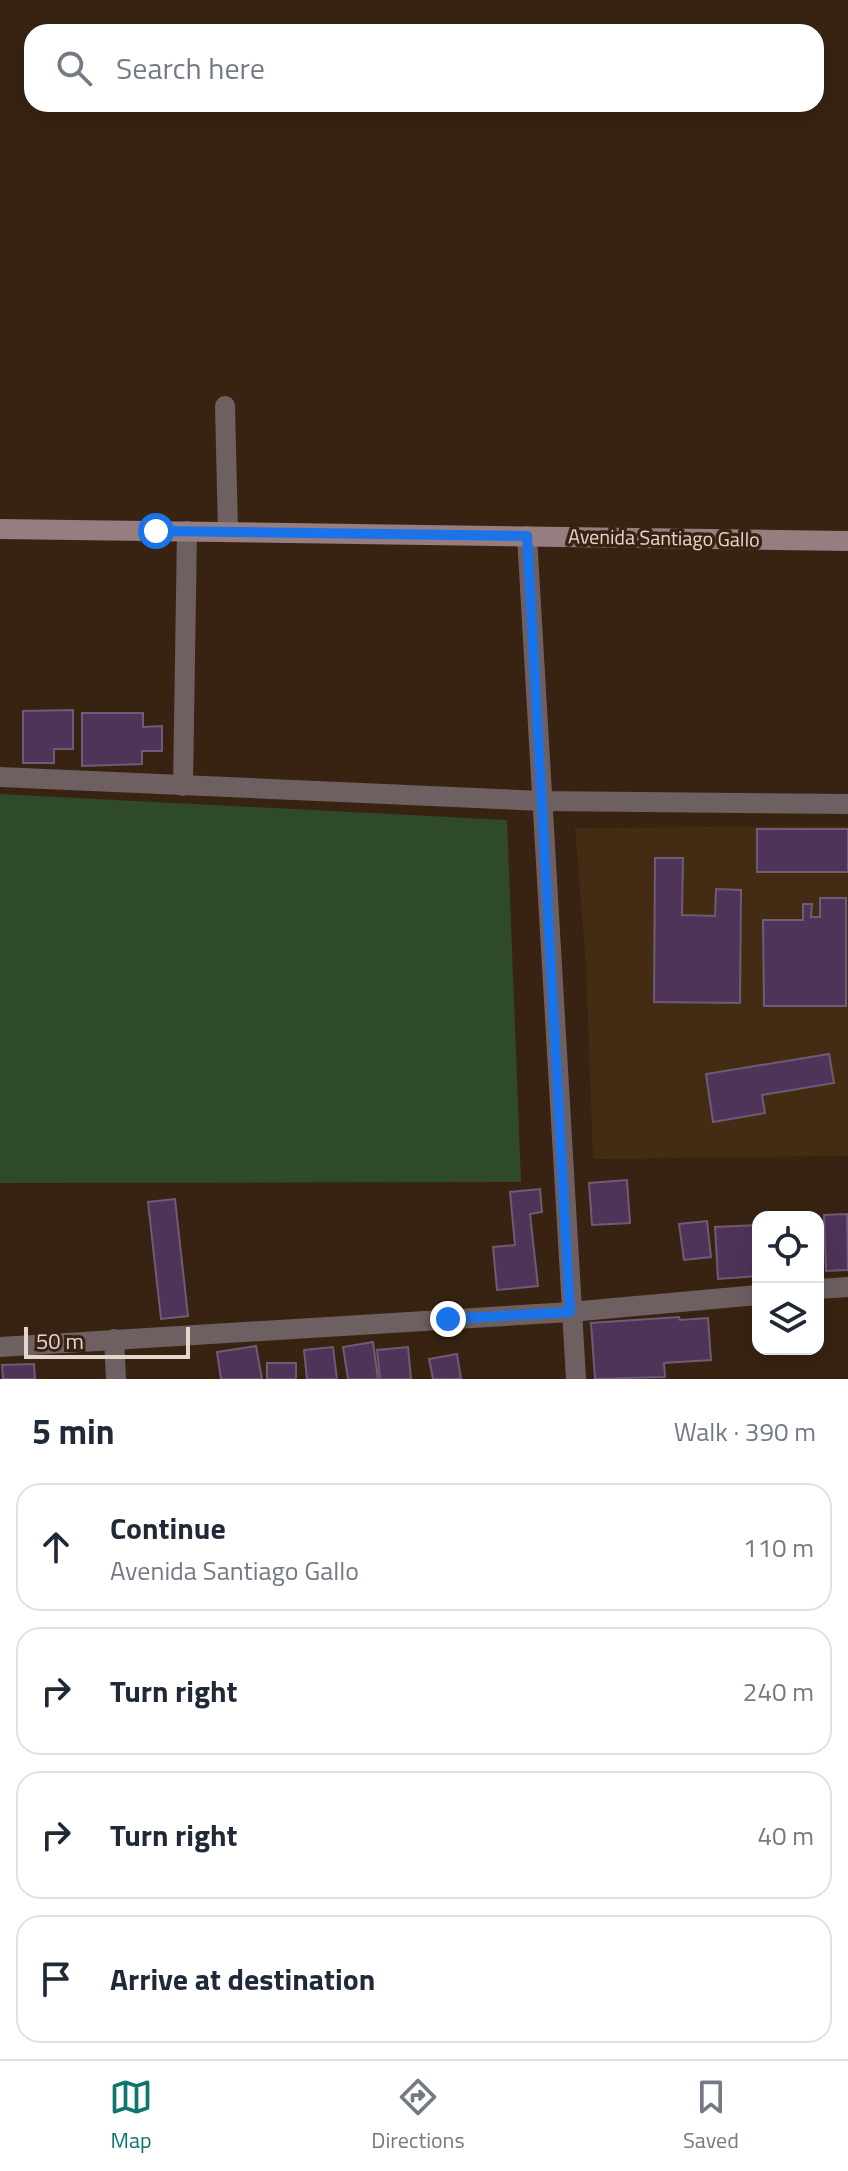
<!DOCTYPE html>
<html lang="en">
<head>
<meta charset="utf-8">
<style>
  body { margin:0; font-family:"Titillium Web",sans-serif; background:#f6f6f7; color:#1f2937 }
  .controls { position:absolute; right:24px; bottom:24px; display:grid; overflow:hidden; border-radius:16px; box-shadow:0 8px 32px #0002 }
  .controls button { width:72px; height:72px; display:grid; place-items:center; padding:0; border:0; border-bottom:2px solid #e0e1e3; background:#fff; color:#1f2937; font:40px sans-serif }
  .scale { position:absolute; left:24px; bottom:20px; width:166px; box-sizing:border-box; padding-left:8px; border:4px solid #e4d6cc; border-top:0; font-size:22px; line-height:28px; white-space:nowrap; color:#e4d6cc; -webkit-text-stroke:6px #382312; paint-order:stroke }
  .stop { position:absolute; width:24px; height:24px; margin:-18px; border:6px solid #1a73e8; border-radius:50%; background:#fff }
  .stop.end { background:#1a73e8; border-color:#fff; box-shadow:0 2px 8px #0008 }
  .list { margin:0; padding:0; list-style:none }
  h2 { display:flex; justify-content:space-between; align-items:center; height:104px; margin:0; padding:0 32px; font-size:34px }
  h2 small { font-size:26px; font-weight:400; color:#747a83 }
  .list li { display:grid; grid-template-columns:52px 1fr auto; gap:24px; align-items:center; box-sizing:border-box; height:128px; margin:0 16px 16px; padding:0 16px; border:2px solid #e0e1e3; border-radius:24px }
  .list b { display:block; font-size:30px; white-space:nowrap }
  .list p { margin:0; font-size:26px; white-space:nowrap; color:#747a83 }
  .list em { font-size:26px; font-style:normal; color:#747a83 }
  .icon { flex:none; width:44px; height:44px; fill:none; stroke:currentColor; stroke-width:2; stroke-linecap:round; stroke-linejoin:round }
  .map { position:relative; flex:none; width:848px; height:1379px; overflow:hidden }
  .search { position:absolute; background:#fff; box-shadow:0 8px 32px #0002; left:24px; right:24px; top:24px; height:88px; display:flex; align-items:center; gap:20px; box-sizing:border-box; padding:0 28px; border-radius:24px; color:#747a83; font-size:30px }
  .sheet { height:680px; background:#fff }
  nav { display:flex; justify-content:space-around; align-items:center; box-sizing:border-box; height:112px; border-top:2px solid #e0e1e3; background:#fff; font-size:22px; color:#747a83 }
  nav a { display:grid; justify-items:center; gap:4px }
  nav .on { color:#0f766e }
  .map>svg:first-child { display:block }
</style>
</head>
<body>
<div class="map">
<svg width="848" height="1379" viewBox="0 0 848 1379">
  <rect width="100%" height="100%" fill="#382312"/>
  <path fill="#442b13" d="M848 826V1156L593 1159 586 964 575 828Z"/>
  <path fill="#2e4a2b" d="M0 794 507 820 521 1182 0 1183Z"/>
  <g fill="#4e3459" stroke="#6c5c74" stroke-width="2">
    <path d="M73 710V749H54V763H23V711Z"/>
    <path d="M82 713H143V727L162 726V751H142V764L82 766Z"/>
    <rect x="757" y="829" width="91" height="43"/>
    <path d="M655 858H683L682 915 715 916 716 889 741 890 740 1003 654 1002Z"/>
    <path d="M820 898H846V1006H764L763 920H803V904H812L811 917H820Z"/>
    <path d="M829 1054 834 1083 762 1095 765 1113 713 1122 706 1074Z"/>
    <path d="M627 1180 630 1223 592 1225 589 1183Z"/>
    <path d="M540 1189 542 1212 530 1214 538 1286 497 1290 493 1247 515 1245 510 1192Z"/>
    <path d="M175 1199 188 1316 161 1319 148 1202Z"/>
    <path d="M847 1214 848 1270 826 1271 824 1215Z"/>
    <path d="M707 1221 711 1257 684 1260 679 1224Z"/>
    <path d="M758 1225V1276L718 1279 715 1227Z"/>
    <path d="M679 1317 680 1320 708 1318 711 1360 664 1363 665 1377 595 1379 591 1323Z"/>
    <path d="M373 1342 378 1379H348L343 1347Z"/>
    <path d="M256 1346 262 1379H221L217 1352Z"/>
    <path d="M333 1347 337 1379H307L304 1350Z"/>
    <path d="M408 1347 411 1379H380L377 1350Z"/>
    <path d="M457 1354 461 1379H433L429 1359Z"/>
    <rect x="267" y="1363" width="29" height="16"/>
    <path d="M34 1364 35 1379H3L2 1365Z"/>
  </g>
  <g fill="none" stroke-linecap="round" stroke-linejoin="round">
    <g stroke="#6e5f60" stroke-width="20">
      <path d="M225 406 228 531"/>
      <path d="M527 536 576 1379"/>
      <path d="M0 777 542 801 848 804"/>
      <path d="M183 786 187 531"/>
      <path d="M818 1289 848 1287"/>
      <path d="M114 1339 116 1379"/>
      <path d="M0 1347 570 1312 758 1295"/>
    </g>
    <path stroke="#957d80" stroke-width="20" d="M0 529 848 541"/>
  </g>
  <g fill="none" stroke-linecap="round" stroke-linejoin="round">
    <path stroke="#1a73e8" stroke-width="10" d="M156 531 527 536 570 1312 448 1319"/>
  </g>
  <g text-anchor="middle" stroke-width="7" stroke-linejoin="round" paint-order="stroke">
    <g font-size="20" fill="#e4d6cc" stroke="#382312">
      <text transform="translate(664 538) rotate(1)" y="7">Avenida Santiago Gallo</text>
    </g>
  </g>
</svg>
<div class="controls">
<button><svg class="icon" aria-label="locate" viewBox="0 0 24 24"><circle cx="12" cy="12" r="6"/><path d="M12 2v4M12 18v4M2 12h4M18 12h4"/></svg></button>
<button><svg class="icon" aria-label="layers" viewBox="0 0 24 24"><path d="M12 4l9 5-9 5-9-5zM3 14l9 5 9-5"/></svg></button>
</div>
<div class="scale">50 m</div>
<div class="stop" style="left:156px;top:531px"></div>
<div class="stop end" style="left:448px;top:1319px"></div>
<div class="search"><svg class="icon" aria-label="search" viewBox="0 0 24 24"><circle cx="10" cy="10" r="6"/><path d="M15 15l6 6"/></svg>Search here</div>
</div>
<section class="sheet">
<h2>5 min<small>Walk · 390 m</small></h2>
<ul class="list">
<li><svg class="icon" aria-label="ahead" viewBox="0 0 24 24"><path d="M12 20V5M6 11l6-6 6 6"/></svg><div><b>Continue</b><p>Avenida Santiago Gallo</p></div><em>110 m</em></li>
<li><svg class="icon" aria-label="right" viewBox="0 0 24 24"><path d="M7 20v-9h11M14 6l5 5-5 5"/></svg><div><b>Turn right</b></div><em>240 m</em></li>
<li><svg class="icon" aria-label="right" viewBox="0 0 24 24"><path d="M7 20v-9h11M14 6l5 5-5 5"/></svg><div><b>Turn right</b></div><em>40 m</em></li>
<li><svg class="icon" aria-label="arrive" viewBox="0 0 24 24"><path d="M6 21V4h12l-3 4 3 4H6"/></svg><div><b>Arrive at destination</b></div></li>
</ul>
</section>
<nav>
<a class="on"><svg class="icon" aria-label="map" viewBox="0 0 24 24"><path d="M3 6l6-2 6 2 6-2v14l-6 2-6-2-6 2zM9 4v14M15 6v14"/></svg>Map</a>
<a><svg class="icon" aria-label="directions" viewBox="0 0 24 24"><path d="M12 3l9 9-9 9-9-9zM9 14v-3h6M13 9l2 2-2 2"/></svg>Directions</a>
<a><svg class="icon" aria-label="saved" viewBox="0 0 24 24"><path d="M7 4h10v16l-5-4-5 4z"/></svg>Saved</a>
</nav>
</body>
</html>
